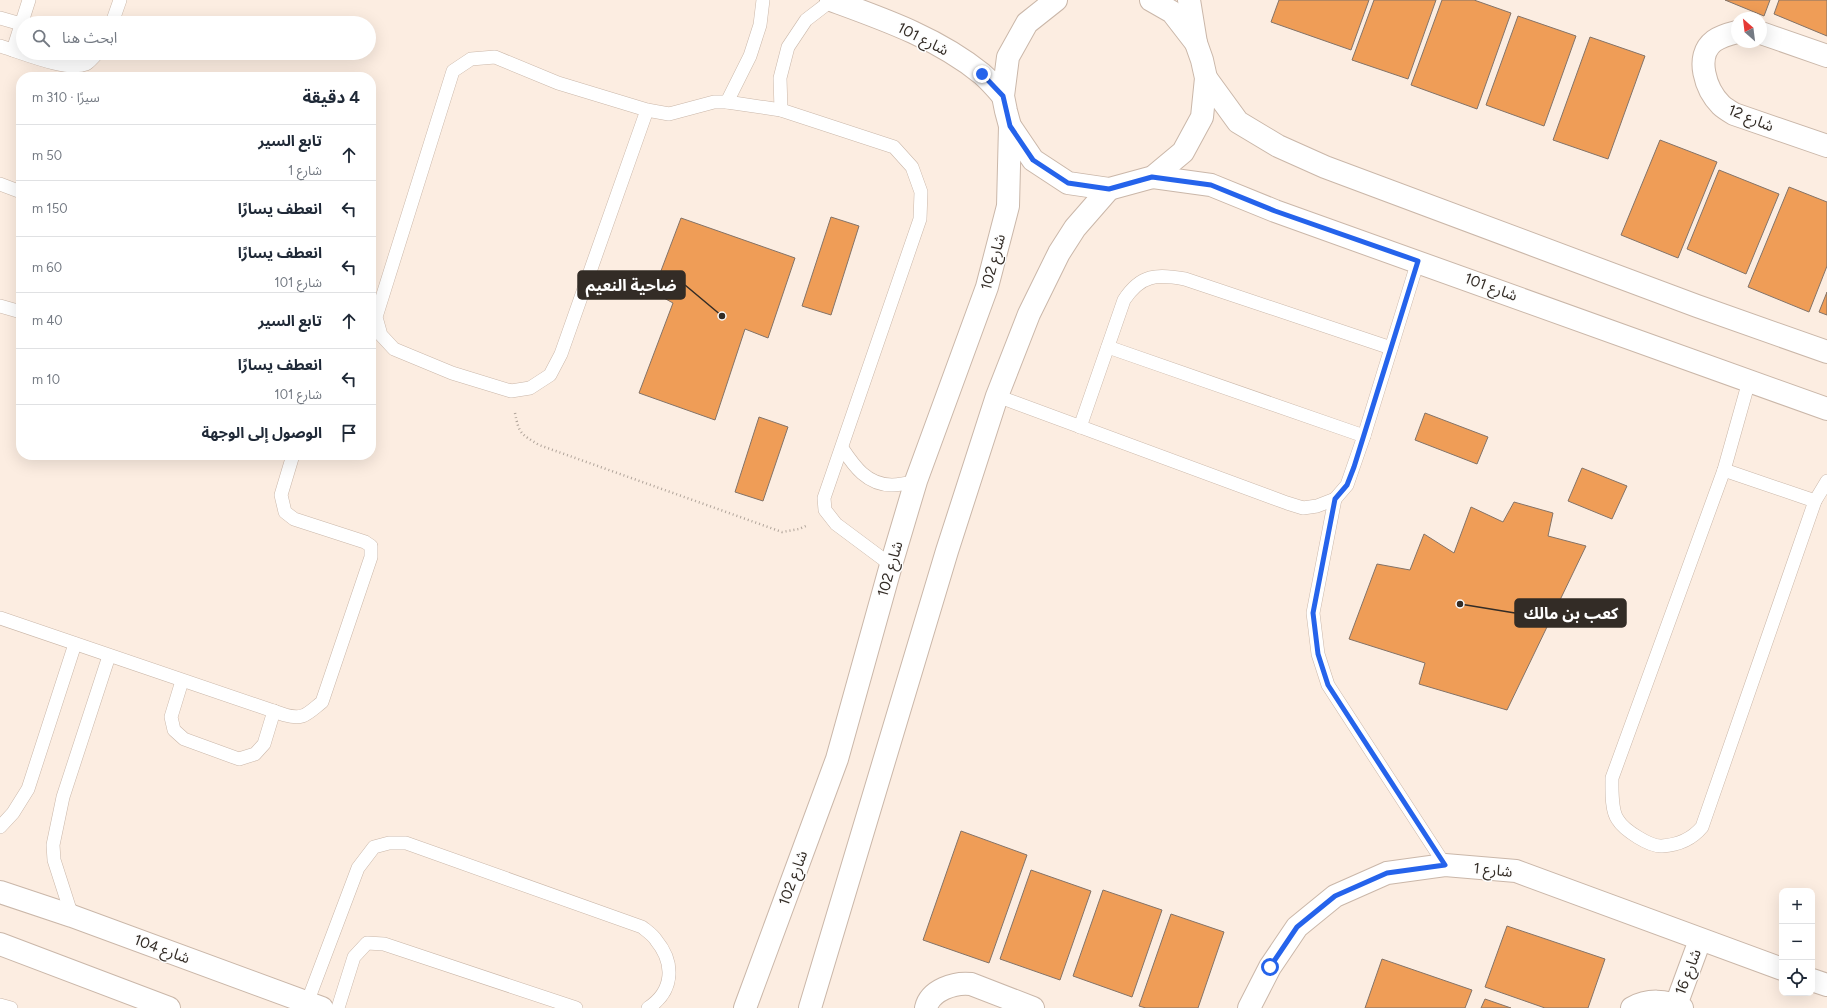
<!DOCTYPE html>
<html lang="ar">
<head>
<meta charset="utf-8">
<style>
  body { margin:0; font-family:Figtree,"Noto Sans Arabic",sans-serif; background:#f2f2f3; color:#1f2937; direction:rtl }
  .controls { position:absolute; right:12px; bottom:12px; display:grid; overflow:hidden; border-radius:8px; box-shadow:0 4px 16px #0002 }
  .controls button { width:36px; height:36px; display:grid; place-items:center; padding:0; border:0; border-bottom:1px solid #e0e1e3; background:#fff; color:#1f2937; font:20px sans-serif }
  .compass { position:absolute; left:1731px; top:12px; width:36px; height:36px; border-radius:50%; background:#fff; box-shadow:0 4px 16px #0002; rotate:332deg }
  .stop { position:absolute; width:12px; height:12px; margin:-9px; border:3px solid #2563eb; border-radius:50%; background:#fff }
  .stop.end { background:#2563eb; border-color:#fff; box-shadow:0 1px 4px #0008 }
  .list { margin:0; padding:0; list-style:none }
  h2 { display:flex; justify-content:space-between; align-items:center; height:52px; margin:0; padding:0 16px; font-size:17px }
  h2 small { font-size:13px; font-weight:400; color:#747a83 }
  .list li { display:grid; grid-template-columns:26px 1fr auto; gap:12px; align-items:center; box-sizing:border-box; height:56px; padding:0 16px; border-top:1px solid #e0e1e3 }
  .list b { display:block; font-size:15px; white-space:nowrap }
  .list p { margin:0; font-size:13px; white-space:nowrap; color:#747a83 }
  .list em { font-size:13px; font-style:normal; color:#747a83 }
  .icon { flex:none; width:22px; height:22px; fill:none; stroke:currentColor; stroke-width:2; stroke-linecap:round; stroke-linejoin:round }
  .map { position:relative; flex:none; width:1827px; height:1008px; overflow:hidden; direction:ltr }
  .search { position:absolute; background:#fff; box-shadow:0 4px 16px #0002; left:16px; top:16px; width:360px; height:44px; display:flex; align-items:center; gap:10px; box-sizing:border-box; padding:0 14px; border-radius:22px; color:#747a83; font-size:15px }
  .panel { position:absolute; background:#fff; box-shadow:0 4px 16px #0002; left:16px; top:72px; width:360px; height:388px; border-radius:16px; direction:rtl }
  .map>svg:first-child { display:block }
</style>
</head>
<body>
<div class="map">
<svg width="1827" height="1008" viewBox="0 0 1827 1008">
  <rect width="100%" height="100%" fill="#fcede1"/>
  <g fill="#ef9d57" stroke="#847367">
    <path d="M1279 0H1369L1351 50 1271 22Z"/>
    <path d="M1374 0H1436L1408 79 1352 60Z"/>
    <path d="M1442 0H1474L1511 13 1477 109 1411 85Z"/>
    <path d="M1725 0H1770L1764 16Z"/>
    <path d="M1779 0H1827V36L1774 14Z"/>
    <path d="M1518 16 1576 36 1544 126 1486 105Z"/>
    <path d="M1590 37 1645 56 1608 159 1553 140Z"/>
    <path d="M1660 140 1717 162 1678 258 1621 235Z"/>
    <path d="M1719 170 1779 194 1746 274 1687 249Z"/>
    <path d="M1789 187 1827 202V266L1809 312 1748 287Z"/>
    <path d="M831 217 859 226 831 315 802 306Z"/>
    <path d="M681 218 795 258 768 338 745 329 715 420 639 393 673 303 653 292Z"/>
    <path d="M1827 292V315L1819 312Z"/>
    <path d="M1425 413 1488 437 1477 464 1415 440Z"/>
    <path d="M759 417 788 427 763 501 735 492Z"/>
    <path d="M1582 468 1627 486 1612 519 1568 501Z"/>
    <path d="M1514 502 1553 513 1548 536 1586 546 1507 710 1419 684 1425 663 1349 639 1377 564 1410 570 1424 534 1454 553 1471 507 1503 522Z"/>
    <path d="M961 831 1027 855 989 963 923 940Z"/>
    <path d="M1031 870 1091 891 1060 980 1000 959Z"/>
    <path d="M1103 890 1162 910 1132 997 1073 976Z"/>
    <path d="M1171 914 1224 932 1198 1008H1146L1139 1006Z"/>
    <path d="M1507 926 1605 959 1588 1008H1545L1485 987Z"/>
    <path d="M1382 959 1472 990 1465 1008H1365Z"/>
    <path d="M1485 999 1511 1008H1481Z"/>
  </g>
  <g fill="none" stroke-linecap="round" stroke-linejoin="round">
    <defs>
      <g id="lane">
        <path d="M0 18 21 24"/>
        <path d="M112 23 120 0"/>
        <path d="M0 46C21 52 66 72 86 64 90 62 94 56 98 53"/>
        <path d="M13 50 29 0"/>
        <path d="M727 102 750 56 760 25 763 0"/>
        <path d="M647 110 561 354 550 375 530 388 511 391 452 373 394 349 381 335 376 317 453 71 471 59 495 57 558 83 647 110 669 114 714 102H727L781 110 894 147 912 167 921 192 920 219 824 498 825 510 836 524 891 565"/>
        <path d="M781 110 780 78 788 47 806 20 832 0"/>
        <path d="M0 184 21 192"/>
        <path d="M0 306 21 312"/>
        <path d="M1108 347 1364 436"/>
        <path d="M1749 381 1724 470 1612 778C1612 790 1611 811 1618 820 1624 830 1650 847 1662 846 1678 845 1692 839 1702 827L1815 501 1827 481"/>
        <path d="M997 396 1287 503 1303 508 1317 506 1335 499 1347 485 1364 436 1418 261"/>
        <path d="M1080 427 1124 300C1141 274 1157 274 1185 279L1391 348"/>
        <path d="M842 448C854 466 867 485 892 485 900 485 908 483 916 481"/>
        <path d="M1724 470 1815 501"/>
        <path d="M1335 499 1313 613 1318 654 1328 685 1445 865"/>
        <path d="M0 618 285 715C304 720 307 714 322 702L371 557V546L365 542 294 519 285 512 281 495 293 455"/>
        <path d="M182 681 171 717 174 730 184 739 239 759 255 754 264 744 274 711"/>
        <path d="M0 827 13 813 28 789 75 644"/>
        <path d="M72 916 54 860 53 845 63 797 109 656"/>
        <path d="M307 1003 358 868 374 847 389 843H406L642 927C647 931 653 935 656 940 675 963 674 991 648 1008"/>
        <path d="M0 1005 11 1008"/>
        <path d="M338 1008 354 957 367 943 384 944 576 1008"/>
      </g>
      <g id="street">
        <path d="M1189 0 1196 43"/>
        <path d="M1737 32C1729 34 1721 36 1714 41 1694 56 1706 90 1721 105 1724 108 1729 111 1734 114L1827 146"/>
        <path d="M1761 33 1827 56"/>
        <path d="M1812 980 1827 985"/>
        <path d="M1676 1005 1700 940"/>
        <path d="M926 1008C930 990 955 982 971 984L1033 1008"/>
        <path d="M1249 1008 1270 967 1297 927 1335 896 1387 873 1445 865 1516 871 1782 969"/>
        <path d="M1632 1008C1648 999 1666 1000 1682 1008"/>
      </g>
      <g id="secondary">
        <path d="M831 0C883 19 938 38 982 74 989 80 996 88 1003 96"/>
        <path d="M1056 0 1027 23 1008 57 1003 96 1006 111 1010 126 1033 160 1068 183 1109 189 1153 177 1183 152 1202 117 1206 78 1202 60 1196 43 1172 12 1151 0"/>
        <path d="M1206 78 1238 122 1278 146 1325 167 1697 306 1827 352"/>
        <path d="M1153 177 1211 185 1275 211 1827 409"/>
        <path d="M0 892 72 916 322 1008"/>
        <path d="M0 944 169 1008"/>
        <path d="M745 1008 837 759 891 565 916 481 987 287 1008 206 1010 126"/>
        <path d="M810 1008 947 551 997 396 1029 314 1059 253 1075 228 1109 189"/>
      </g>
    </defs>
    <use href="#lane" stroke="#cab7a9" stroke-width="14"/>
    <use href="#street" stroke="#cab7a9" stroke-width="24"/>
    <use href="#secondary" stroke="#cab7a9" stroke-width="24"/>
    <path stroke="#b0a49a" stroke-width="2.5" stroke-dasharray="1 3" stroke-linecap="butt" d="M515 413C519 434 521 434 539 445L782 532 799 529 808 525"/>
    <use href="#lane" stroke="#fff" stroke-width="13"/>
    <use href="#street" stroke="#fff" stroke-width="22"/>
    <use href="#secondary" stroke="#fff" stroke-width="22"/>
  </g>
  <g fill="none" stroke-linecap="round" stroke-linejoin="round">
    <path stroke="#2563eb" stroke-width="5" d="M982 74 1003 96 1010 126 1033 160 1068 183 1109 189 1152 177 1211 185 1275 211 1418 261 1354 467 1347 485 1335 499 1313 613 1318 654 1328 685 1445 865 1387 873 1335 896 1297 927 1270 967"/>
  </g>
  <g text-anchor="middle" stroke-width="3" stroke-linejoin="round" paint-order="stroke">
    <g font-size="15" fill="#332c26" stroke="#fdfdfd">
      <text transform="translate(923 39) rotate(27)" y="5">شارع 101</text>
      <text transform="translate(1751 118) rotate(22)" y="5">شارع 12</text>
      <text transform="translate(993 262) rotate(-75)" y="5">شارع 102</text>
      <text transform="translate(1491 287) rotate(20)" y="5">شارع 101</text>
      <text transform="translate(890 569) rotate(-74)" y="5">شارع 102</text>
      <text transform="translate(1493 870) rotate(6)" y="5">شارع 1</text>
      <text transform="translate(793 878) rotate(-70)" y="5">شارع 102</text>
      <text transform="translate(162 949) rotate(20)" y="5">شارع 104</text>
      <text transform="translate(1688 972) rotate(-69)" y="5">شارع 16</text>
    </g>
  </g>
  <path fill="none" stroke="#332c26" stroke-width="1.5" d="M722 316L685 285M1460 604L1515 613"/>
  <g fill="#332c26" stroke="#fdfdfd" stroke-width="1.5">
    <circle cx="722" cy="316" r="4"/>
    <circle cx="1460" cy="604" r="4"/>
  </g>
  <g fill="#332c26" stroke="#332c26" stroke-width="1.5">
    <rect x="578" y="271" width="107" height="28" rx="4"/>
    <rect x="1515" y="599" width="111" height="28" rx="4"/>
  </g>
  <g font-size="16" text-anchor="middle" font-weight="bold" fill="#fff">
    <text x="631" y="291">ضاحية النعيم</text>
    <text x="1571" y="619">كعب بن مالك</text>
  </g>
</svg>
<div class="controls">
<button>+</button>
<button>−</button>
<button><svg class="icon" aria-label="locate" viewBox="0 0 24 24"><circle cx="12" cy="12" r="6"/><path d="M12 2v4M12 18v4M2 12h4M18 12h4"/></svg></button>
</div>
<svg class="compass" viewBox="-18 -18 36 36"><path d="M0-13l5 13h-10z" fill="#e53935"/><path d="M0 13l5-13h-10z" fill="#747a83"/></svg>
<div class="stop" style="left:1270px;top:967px"></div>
<div class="stop end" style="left:982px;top:74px"></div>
<div class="search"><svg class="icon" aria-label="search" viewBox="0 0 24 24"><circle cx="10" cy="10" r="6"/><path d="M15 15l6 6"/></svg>ابحث هنا</div>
<section class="panel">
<h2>4 دقيقة<small>سيرًا · 310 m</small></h2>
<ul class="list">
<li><svg class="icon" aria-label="ahead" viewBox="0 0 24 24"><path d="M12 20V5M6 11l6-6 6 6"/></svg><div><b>تابع السير</b><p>شارع 1</p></div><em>50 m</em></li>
<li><svg class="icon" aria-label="left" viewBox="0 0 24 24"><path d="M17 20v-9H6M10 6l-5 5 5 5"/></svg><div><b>انعطف يسارًا</b></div><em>150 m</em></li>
<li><svg class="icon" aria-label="left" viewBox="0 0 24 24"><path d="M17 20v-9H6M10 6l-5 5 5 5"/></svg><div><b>انعطف يسارًا</b><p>شارع 101</p></div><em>60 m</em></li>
<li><svg class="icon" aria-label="ahead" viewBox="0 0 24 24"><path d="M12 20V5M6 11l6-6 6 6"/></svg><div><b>تابع السير</b></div><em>40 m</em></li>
<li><svg class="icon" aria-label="left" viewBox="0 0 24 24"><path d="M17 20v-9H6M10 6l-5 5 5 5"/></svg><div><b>انعطف يسارًا</b><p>شارع 101</p></div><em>10 m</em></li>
<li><svg class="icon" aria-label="arrive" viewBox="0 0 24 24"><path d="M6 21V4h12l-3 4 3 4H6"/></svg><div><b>الوصول إلى الوجهة</b></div></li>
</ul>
</section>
</div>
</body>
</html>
